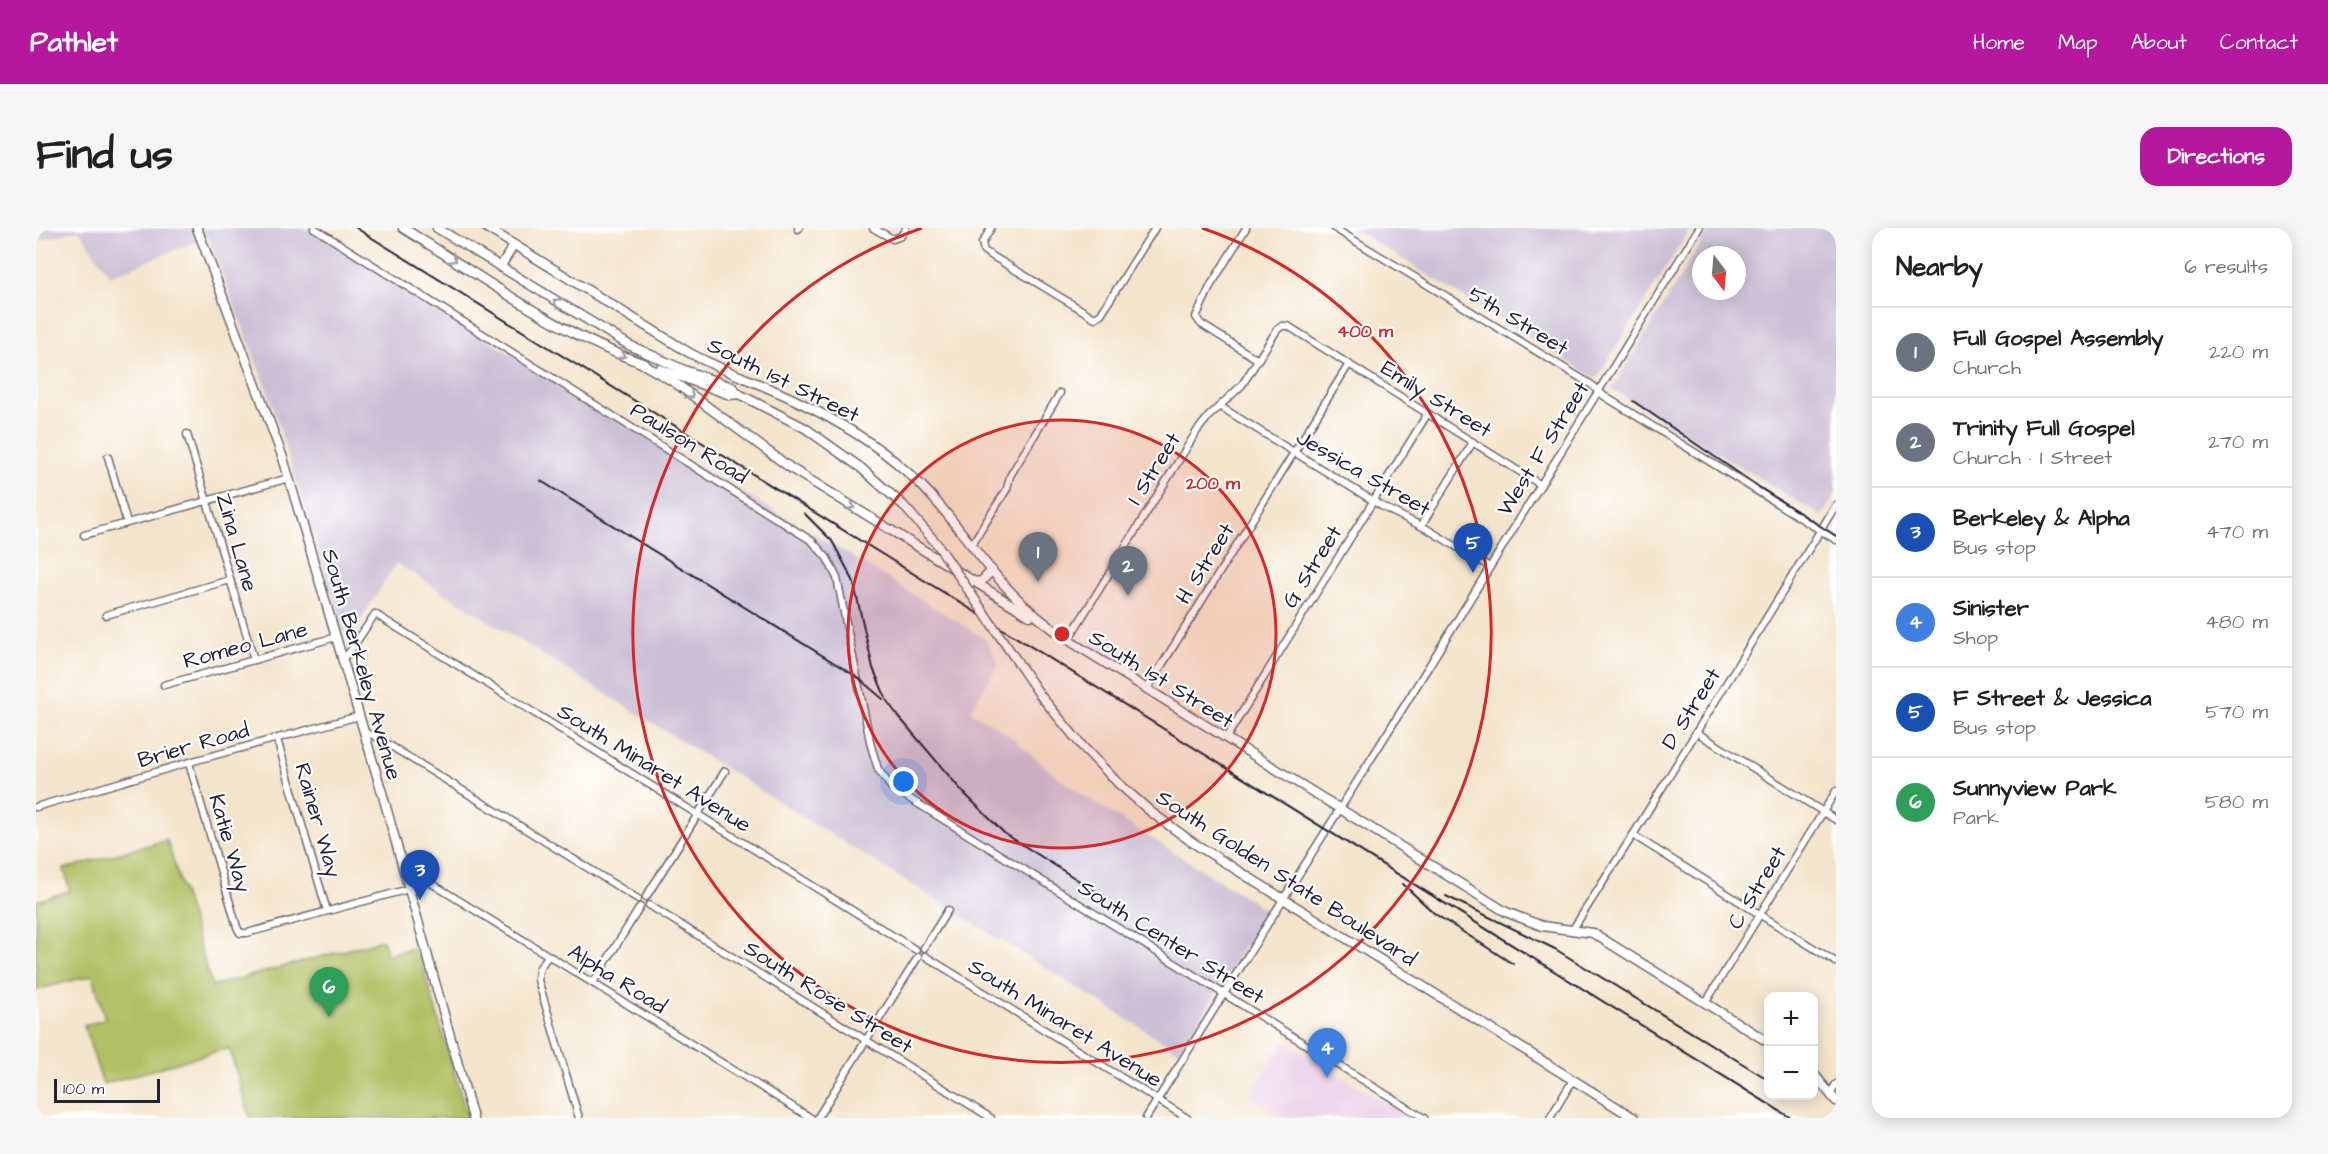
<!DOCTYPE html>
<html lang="en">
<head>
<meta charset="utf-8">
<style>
  body { margin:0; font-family:"Architects Daughter",sans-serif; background:#f6f6f6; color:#202124 }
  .controls { position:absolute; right:18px; bottom:18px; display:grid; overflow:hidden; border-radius:12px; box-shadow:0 3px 15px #0003 }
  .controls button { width:54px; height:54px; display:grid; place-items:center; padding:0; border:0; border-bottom:2px solid #e0e0e0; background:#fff; color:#202124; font:30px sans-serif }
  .compass { position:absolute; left:1656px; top:18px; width:54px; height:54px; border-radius:50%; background:#fff; box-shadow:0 3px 15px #0003; rotate:164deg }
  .scale { position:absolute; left:18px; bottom:15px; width:106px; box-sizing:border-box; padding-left:6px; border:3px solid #22223b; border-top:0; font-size:16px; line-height:21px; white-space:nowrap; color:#22223b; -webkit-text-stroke:4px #fff; paint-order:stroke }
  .you { position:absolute; left:868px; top:554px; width:21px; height:21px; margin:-15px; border:4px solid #fff; border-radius:50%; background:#1a73e8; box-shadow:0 0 0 9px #1a73e833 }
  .badge { display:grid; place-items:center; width:39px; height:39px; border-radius:50%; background:#b5179e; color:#fff; font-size:20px; font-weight:700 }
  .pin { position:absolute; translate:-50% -50px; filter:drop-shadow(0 2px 3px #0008) }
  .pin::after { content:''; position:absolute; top:32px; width:21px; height:18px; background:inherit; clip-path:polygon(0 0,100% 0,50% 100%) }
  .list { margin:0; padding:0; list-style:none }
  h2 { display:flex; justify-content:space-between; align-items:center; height:78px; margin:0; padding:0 24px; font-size:26px }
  h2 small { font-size:20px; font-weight:400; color:#757577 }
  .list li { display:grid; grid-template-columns:39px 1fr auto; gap:18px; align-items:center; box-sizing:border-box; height:90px; padding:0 24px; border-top:2px solid #e0e0e0 }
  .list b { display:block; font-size:22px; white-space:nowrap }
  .list p { margin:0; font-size:20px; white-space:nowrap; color:#757577 }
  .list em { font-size:20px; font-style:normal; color:#757577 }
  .map { position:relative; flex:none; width:1800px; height:890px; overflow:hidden; border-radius:18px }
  header { display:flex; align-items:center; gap:36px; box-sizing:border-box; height:84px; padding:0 30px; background:#b5179e; color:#fff }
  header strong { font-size:28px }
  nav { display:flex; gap:33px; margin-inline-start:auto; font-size:21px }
  .intro { display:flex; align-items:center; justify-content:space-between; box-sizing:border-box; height:144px; padding:0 36px }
  h1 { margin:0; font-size:42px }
  .button { padding:15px 27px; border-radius:18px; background:#b5179e; color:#fff; font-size:21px; font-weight:700 }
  main { display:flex; gap:36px; padding:0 36px }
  aside { flex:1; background:#fff; border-radius:18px; box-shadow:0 3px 15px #0003 }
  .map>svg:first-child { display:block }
</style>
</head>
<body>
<header>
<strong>Pathlet</strong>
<nav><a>Home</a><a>Map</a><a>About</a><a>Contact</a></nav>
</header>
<div class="intro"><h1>Find us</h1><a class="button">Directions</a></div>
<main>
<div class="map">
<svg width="1800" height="890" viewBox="0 0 1800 890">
  <rect width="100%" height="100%" fill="#fff"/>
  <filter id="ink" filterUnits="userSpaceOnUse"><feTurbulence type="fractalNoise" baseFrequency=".0167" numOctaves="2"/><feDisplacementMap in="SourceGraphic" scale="12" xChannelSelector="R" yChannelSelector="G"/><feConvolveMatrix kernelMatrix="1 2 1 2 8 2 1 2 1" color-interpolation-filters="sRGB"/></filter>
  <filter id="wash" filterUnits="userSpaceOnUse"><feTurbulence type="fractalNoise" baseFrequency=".008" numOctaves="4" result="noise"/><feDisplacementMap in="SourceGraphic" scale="24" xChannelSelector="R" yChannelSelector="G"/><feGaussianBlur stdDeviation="1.35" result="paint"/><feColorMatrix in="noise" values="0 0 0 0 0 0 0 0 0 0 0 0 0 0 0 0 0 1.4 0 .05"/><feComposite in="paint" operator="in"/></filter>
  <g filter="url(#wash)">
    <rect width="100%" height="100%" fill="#f4e4cb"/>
    <path fill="#ecd1ea" d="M1248 813 1373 890H1247L1213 869Z"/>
    <g fill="#cbbfd5" fill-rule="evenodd">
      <path d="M0 0H272L576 189 812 326 949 411 963 435 934 483 973 507 1012 541 1045 566 1230 682 1144 824 360 335 315 408 309 406 234 170 172 9 74 48 43 2 0 14Z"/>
      <path d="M1316 0H1655L1560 151Z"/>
      <path d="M1674 0H1800V264L1786 288 1576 161ZM1665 27H1701V63H1665Z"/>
    </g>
    <path fill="#b1c063" stroke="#6a714f" stroke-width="1.5" d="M131 612 176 758 347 712 352 727 381 719 432 890H214L193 820 67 856 48 798 69 791 57 747 0 762V673L34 663 28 641Z"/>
  </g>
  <g filter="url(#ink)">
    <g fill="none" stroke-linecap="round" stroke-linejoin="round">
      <defs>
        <g id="street">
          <path d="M278 0 776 313 791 330 801 350 835 518 842 541 855 559 1388 890"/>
          <path d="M837 0 857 11 865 8 870 0"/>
          <path d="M955 0 946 15 948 23 1059 90 1065 86 1119 0"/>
          <path d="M1210 0 1175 57 1160 89 1165 96 1222 132"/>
          <path d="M1298 0 1556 157 1568 168 1800 312"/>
          <path d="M762 1 763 0"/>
          <path d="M1185 179 1347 279 1391 301 1454 339"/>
          <path d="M151 206 218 432"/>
          <path d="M72 229 91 295"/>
          <path d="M1385 298 1437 214"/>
          <path d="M48 307 253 250"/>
          <path d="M936 316 971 261 974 248 1024 165"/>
          <path d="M70 387 194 352"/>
          <path d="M1032 412 1161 203 1173 188 1206 157 1241 102 1246 98H1252L1505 257"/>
          <path d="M306 430 313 425 339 386 880 722"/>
          <path d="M128 457 300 409"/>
          <path d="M1111 461 1313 136"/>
          <path d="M1660 504 1800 592"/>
          <path d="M328 505 337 507 602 671"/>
          <path d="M1190 510 1392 185"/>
          <path d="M241 511 291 683"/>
          <path d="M153 535 201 699 204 705H211L373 661"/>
          <path d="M0 579 161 532 323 488"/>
          <path d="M1597 607 1800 734"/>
          <path d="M369 647H382L775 890"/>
          <path d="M610 669 689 543"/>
          <path d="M613 677 955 890"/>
          <path d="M1537 701 1597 607 1800 277"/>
          <path d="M888 720 912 682"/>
          <path d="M512 728 503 741 502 752 543 890"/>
          <path d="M889 728 1151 890"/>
          <path d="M557 755 604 679"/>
          <path d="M1670 774 1800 563"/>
          <path d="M1794 866 1800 856"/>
          <path d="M782 889 882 729"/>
          <path d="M1110 890 1367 480 1663 0"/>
          <path d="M1514 890 1537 852"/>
        </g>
        <g id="secondary">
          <path d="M161 0 247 230 347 568 437 890"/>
          <path d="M367 0C443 47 524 107 609 136"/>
          <path d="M401 0 593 117 648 142 696 159 703 166 769 200 825 240"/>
          <path d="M451 0 652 124C686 143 724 155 759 172 798 191 838 214 870 243 911 278 937 325 974 363 993 384 1014 400 1037 415L1470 684 1506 698 1557 705 1732 814"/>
          <path d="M464 39 478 17"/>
          <path d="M605 135 638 154 756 241 994 388"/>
          <path d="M624 141 694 167 703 166"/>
          <path d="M937 354 946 353 956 342"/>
          <path d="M1082 555 1115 584 1156 614 1598 890"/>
          <path d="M1778 846 1800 873"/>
        </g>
      </defs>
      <use href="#street" stroke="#6c666d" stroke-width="9"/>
      <use href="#secondary" stroke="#6c666d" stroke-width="11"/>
      <use href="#street" stroke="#fff" stroke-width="6"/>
      <use href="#secondary" stroke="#fff" stroke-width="8"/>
      <g stroke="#22223b" stroke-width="2">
        <path d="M320 0 1755 890"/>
        <path d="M1597 173 1723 259 1800 308"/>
        <path d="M505 253 821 449 847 471"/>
        <path d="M768 285 796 313 817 352 837 440 851 473 863 489 925 562 968 605 1070 670"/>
        <path d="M1367 656 1399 686 1477 736"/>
        <path d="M1410 668 1519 721 1730 850"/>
      </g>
      <defs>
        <path id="secondary-bridge" d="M825 240 867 277 901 316 1004 467 1047 519 1082 555"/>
      </defs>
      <use href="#secondary-bridge" stroke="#6c666d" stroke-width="11" stroke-linecap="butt"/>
      <use href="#secondary-bridge" stroke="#fff" stroke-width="8"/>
    </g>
    <defs><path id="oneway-chevron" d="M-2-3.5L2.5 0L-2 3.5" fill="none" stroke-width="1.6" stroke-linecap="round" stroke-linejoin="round" transform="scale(1.5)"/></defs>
    <g stroke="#9c9ca7">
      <use href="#oneway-chevron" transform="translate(417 31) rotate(32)"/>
      <use href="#oneway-chevron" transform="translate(521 74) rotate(-148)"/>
      <use href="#oneway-chevron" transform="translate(586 127) rotate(22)"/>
      <use href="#oneway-chevron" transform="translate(654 167) rotate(37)"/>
      <use href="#oneway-chevron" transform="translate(815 278) rotate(32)"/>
    </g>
  </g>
  <circle cx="1026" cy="406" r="214" fill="#d62828" fill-opacity=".12"/>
  <g fill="none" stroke="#d62828" stroke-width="3">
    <circle cx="1026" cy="406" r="214"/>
    <path d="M1166 0A429 429 0 1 1 886 0"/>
  </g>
  <g text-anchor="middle" stroke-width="4.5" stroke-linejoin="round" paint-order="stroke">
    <g font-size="22" fill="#22223b" stroke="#fff">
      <text transform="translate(1483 92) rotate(31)" y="8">5th Street</text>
      <text transform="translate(748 151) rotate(26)" y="8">South 1st Street</text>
      <text transform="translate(1401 170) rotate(32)" y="8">Emily Street</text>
      <text transform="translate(654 214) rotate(32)" y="8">Paulson Road</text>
      <text transform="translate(1506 220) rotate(-58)" y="8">West F Street</text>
      <text transform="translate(1117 240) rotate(-58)" y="8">I Street</text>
      <text transform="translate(1328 244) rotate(30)" y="8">Jessica Street</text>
      <text transform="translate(202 314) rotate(74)" y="8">Zina Lane</text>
      <text transform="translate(1168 335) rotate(-58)" y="8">H Street</text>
      <text transform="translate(1275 338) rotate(-58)" y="8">G Street</text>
      <text transform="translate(209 416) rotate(-15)" y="8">Romeo Lane</text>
      <text transform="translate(327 436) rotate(74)" y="8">South Berkeley Avenue</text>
      <text transform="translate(1126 450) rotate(32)" y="8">South 1st Street</text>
      <text transform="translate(1654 480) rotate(-58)" y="8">D Street</text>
      <text transform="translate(157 516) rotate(-16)" y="8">Brier Road</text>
      <text transform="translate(619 539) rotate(32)" y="8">South Minaret Avenue</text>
      <text transform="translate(283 592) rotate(74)" y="8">Rainer Way</text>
      <text transform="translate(195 615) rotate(74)" y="8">Katie Way</text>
      <text transform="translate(1251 649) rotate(33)" y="8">South Golden State Boulevard</text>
      <text transform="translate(1720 659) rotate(-59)" y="8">C Street</text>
      <text transform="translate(1136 713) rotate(32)" y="8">South Center Street</text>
      <text transform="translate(582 750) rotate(32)" y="8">Alpha Road</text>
      <text transform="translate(793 768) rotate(32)" y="8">South Rose Street</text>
      <text transform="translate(1030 794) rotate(32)" y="8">South Minaret Avenue</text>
    </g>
  </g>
  <circle cx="1026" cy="406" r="9" fill="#d62828" stroke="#fff" stroke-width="3"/>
  <g font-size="18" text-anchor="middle" font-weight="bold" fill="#d62828" stroke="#fff" stroke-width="4.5" stroke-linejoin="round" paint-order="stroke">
    <text x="1329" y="109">400 m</text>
    <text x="1177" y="261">200 m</text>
  </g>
</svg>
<div class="controls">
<button>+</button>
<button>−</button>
</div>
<svg class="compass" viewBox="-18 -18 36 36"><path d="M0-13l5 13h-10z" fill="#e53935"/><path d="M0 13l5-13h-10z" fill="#757577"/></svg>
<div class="scale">100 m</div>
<div class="you"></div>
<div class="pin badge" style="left:1002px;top:354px;background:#6b7280">1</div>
<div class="pin badge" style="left:1092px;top:368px;background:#6b7280">2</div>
<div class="pin badge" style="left:384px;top:672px;background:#1a4fb4">3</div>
<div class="pin badge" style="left:1291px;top:850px;background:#3f7fe0">4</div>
<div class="pin badge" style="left:1437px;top:345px;background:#1a4fb4">5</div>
<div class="pin badge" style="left:293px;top:789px;background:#2e9e5b">6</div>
</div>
<aside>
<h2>Nearby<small>6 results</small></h2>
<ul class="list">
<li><span class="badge" style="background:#6b7280">1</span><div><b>Full Gospel Assembly</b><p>Church</p></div><em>220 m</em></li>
<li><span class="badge" style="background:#6b7280">2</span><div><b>Trinity Full Gospel</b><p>Church · I Street</p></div><em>270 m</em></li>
<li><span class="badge" style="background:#1a4fb4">3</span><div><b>Berkeley &amp; Alpha</b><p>Bus stop</p></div><em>470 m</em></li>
<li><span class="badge" style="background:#3f7fe0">4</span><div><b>Sinister</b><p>Shop</p></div><em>480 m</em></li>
<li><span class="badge" style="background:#1a4fb4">5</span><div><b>F Street &amp; Jessica</b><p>Bus stop</p></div><em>570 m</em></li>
<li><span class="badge" style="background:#2e9e5b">6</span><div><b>Sunnyview Park</b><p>Park</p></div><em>580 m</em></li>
</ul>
</aside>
</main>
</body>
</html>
